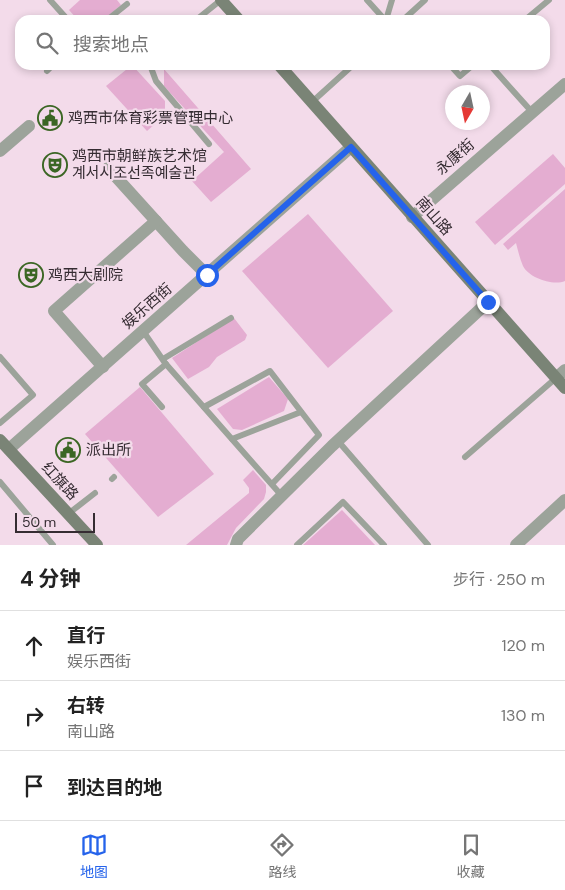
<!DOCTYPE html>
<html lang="zh">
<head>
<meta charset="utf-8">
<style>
  body { margin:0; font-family:"DM Sans","Noto Sans SC","Noto Sans KR",sans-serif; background:#f2f2f2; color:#222 }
  .compass { position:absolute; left:445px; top:85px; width:45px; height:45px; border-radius:50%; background:#fff; box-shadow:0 2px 8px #0003; rotate:189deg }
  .scale { position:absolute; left:15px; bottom:12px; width:80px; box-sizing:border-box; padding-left:5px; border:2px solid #352c32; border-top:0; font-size:14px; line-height:18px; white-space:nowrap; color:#352c32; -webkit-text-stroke:4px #f3dbea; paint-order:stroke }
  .stop { position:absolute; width:15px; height:15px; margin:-11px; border:4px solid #2563eb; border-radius:50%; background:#fff }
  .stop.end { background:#2563eb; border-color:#fff; box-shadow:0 1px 5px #0008 }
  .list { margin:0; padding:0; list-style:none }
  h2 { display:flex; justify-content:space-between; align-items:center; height:65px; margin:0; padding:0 20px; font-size:21px }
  h2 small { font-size:16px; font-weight:400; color:#767676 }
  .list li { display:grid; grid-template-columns:32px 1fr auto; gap:15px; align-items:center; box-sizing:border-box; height:70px; padding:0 20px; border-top:1px solid #e0e0e0 }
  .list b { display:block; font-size:19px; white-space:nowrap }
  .list p { margin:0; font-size:16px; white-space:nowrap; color:#767676 }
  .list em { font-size:16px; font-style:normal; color:#767676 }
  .icon { flex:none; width:28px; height:28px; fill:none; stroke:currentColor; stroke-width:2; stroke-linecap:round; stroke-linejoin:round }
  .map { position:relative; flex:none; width:565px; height:545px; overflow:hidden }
  .search { position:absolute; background:#fff; box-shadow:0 2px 8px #0003; left:15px; right:15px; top:15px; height:55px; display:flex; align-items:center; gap:12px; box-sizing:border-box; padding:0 18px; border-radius:15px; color:#767676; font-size:19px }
  .sheet { height:275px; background:#fff }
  nav { display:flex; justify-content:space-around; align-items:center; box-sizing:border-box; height:70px; border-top:1px solid #e0e0e0; background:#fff; font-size:14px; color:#767676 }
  nav a { display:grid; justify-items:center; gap:2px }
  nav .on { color:#2563eb }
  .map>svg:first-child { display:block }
</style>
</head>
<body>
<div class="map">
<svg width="565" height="545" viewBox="0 0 565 545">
  <rect width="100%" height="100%" fill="#f3dbea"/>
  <g fill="#e4add1">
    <path d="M80 0H117L121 5 103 20H78L69 10Z"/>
    <path d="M132 65 165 101V115L147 131 106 86Z"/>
    <path d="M164 69 251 169 211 202 192 181 224 152 164 86Z"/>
    <path d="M553 154 565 168V184L495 245 475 222Z"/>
    <path d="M565 189V281C553 286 529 278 523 266 520 259 518 251 516 243L508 250 503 244Z"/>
    <path d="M308 214 393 311 328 368 242 271Z"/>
    <path d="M234 318 247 335 245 340 217 357 209 367 188 379 172 358Z"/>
    <path d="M269 377 288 399 284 411 242 430 233 429 217 409Z"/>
    <path d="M140 387 214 474 158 517 85 434Z"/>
    <path d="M253 470 266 485V492L264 499 236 528 227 545H186L249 493V488L243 480Z"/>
    <path d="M342 510 375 545H303Z"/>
  </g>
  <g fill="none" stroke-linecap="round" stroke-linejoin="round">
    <g stroke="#9ca39a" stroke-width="6">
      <path d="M50 0 68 20"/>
      <path d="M367 0 385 20"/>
      <path d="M107 20 127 4"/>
      <path d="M196 20 221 0"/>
      <path d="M386 20 392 0"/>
      <path d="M403 20 425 0"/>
      <path d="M525 20 549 0"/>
      <path d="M150 65 156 81 209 144"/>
      <path d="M450 65 460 76 473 65"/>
      <path d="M490 65 532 112"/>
      <path d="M47 71 53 65"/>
      <path d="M312 102 353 65"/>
      <path d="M143 331 165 363 282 496"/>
      <path d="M0 357 33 395 0 423"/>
      <path d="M163 359 231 318"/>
      <path d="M162 407 142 384 166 364"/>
      <path d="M204 407 270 371 319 435 272 484"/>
      <path d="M232 439 301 412"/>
      <path d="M338 441 428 545"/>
      <path d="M465 457 556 378"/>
      <path d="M112 479 114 477"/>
      <path d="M0 482 53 545"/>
      <path d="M68 514 95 493"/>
      <path d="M297 545 343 502 384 545"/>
    </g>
    <g stroke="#9ca39a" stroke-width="12">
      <path d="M0 151 29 126"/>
      <path d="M108 168 183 251 207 275"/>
      <path d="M412 217 565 84"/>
      <path d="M103 367 54 311 156 221"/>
      <path d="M556 378 565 370"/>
      <path d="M9 449 351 147"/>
      <path d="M236 545 238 539 332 446 488 302"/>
      <path d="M516 545 565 500"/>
    </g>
    <g stroke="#7a8476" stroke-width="12">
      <path d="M221 0 239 20"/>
      <path d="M279 65 565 388"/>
      <path d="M0 440 97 545"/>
    </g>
  </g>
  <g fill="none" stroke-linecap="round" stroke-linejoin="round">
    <path stroke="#2563eb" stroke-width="6" d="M207 275 351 147 488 302"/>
  </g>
  <defs>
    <symbol id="civic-ring" viewBox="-11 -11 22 22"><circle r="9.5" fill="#f3dbea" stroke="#3b6624" stroke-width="1.5"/><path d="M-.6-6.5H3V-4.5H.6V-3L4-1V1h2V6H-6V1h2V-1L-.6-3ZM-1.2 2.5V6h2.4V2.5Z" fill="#3b6624"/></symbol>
    <symbol id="theatre-ring" viewBox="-11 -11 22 22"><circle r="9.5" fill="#f3dbea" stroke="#3b6624" stroke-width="1.5"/><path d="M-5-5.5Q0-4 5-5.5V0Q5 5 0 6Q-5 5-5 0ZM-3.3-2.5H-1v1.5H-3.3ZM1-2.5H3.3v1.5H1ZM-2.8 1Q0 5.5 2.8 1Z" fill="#3b6624"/></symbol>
  </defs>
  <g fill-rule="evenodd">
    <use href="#civic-ring" x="36" y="104" width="28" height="28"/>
    <use href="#theatre-ring" x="41" y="151" width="28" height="28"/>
    <use href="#theatre-ring" x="17" y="261" width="28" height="28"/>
    <use href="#civic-ring" x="54" y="436" width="28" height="28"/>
  </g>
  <g text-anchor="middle" stroke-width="4.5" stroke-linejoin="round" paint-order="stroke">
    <g font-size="15" fill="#352c32" stroke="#f3dbea" text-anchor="start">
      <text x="68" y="123">鸡西市体育彩票管理中心</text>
      <text x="72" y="161">鸡西市朝鲜族艺术馆<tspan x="72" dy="17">계서시조선족예술관</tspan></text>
      <text x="48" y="280">鸡西大剧院</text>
      <text x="86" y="455">派出所</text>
    </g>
    <g font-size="15" fill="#352c32" stroke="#f3dbea">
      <text transform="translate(455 157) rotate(-41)" y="5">永康街</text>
      <text transform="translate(434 216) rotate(48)" y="5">南山路</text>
      <text transform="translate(147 306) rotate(-41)" y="5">娱乐西街</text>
      <text transform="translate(60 481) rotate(47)" y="5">红旗路</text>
    </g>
  </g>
</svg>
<svg class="compass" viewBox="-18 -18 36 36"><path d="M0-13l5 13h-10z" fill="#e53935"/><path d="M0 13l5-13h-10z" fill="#767676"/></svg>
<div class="scale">50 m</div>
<div class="stop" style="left:207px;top:275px"></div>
<div class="stop end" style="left:488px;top:302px"></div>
<div class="search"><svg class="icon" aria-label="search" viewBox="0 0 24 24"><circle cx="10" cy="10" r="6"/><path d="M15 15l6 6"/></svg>搜索地点</div>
</div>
<section class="sheet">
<h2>4 分钟<small>步行 · 250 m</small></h2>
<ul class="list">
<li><svg class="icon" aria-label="ahead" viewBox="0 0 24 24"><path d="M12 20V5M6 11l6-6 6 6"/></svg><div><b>直行</b><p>娱乐西街</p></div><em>120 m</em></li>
<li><svg class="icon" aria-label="right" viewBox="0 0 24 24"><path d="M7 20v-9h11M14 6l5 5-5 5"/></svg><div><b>右转</b><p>南山路</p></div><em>130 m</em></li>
<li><svg class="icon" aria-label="arrive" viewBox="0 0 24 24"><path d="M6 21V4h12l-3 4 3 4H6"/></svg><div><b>到达目的地</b></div></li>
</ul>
</section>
<nav>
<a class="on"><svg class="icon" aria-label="map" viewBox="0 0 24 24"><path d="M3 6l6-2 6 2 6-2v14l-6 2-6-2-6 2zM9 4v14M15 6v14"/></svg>地图</a>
<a><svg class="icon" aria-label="directions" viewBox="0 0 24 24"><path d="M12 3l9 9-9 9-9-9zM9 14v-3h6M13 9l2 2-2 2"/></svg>路线</a>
<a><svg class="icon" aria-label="saved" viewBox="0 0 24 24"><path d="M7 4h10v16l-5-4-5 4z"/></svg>收藏</a>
</nav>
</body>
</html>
